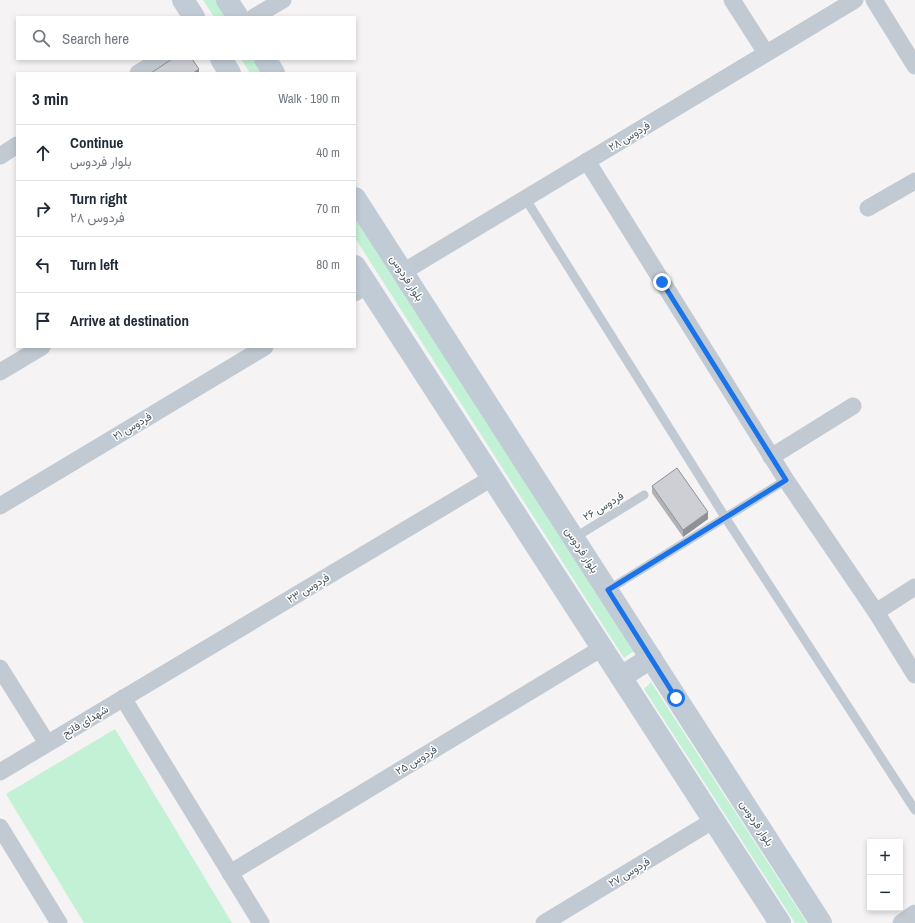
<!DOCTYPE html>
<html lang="en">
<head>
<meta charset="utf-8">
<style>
  body { margin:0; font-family:"Archivo Narrow",Vazirmatn,sans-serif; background:#f6f6f7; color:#1f2937 }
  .controls { position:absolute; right:12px; bottom:12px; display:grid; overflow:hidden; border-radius:0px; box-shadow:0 2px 6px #0003 }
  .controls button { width:36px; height:36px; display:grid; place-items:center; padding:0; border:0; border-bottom:1px solid #e0e1e3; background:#fff; color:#1f2937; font:20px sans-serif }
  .stop { position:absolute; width:12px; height:12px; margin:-9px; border:3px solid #1a73e8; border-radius:50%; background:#fff }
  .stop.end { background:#1a73e8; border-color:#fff; box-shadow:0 1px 4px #0008 }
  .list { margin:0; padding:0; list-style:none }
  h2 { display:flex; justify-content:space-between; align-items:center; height:52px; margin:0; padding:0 16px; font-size:17px }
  h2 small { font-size:13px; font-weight:400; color:#747a83 }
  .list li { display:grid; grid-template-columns:26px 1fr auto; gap:12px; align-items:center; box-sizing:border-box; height:56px; padding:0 16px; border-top:1px solid #e0e1e3 }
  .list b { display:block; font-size:15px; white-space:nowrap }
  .list p { margin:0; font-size:13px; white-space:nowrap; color:#747a83 }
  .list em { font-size:13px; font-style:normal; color:#747a83 }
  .icon { flex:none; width:22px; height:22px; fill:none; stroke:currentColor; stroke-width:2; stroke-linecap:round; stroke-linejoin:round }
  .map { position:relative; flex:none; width:915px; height:923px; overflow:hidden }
  .search { position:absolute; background:#fff; box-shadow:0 2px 6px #0003; left:16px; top:16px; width:340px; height:44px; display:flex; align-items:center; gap:10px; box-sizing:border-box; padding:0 14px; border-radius:0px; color:#747a83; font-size:15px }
  .panel { position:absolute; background:#fff; box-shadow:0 2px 6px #0003; left:16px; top:72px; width:340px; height:276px; border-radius:0px }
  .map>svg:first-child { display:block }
</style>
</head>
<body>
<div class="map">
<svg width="915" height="923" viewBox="0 0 915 923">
  <rect width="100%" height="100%" fill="#f5f3f3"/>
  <g fill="#c3f1d5">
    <path d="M203 0H216L227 17H214Z"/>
    <path d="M241 59H254L263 73H250Z"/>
    <path d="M355 216 634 651 624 658 355 238Z"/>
    <path d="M651 682 807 923H795L644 689Z"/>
    <path d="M115 729 232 923H84L6 794Z"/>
  </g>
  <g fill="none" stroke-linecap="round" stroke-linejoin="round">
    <g stroke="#c1cad2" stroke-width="9">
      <path d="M525 198 725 517 915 810"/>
      <path d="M574 538 644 495"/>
      <path d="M608 590 786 480"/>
    </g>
    <g stroke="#c1cad2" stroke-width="17">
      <path d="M732 0 766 53"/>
      <path d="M874 0 915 66"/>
      <path d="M254 17 283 0"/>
      <path d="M138 73 161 59"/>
      <path d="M0 156 17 145"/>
      <path d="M587 161 786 480 876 612 915 675"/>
      <path d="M868 208 915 181"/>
      <path d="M403 272 855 0"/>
      <path d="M355 293 367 285"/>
      <path d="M0 372 42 347"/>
      <path d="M771 457 853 406"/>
      <path d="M0 506 265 347"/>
      <path d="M876 612 915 587"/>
      <path d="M0 668 47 743"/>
      <path d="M123 698 261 923"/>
      <path d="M0 772 492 478"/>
      <path d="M0 827 59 923"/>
      <path d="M230 873 602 648"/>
      <path d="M544 923 714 820"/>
      <path d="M901 923 915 913"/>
    </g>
    <g stroke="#c1cbd6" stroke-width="22">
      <path d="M183 0 194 17"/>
      <path d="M227 0 238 17"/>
      <path d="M221 59 230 73"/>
      <path d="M265 59 274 73"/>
      <path d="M355 198 821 923"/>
      <path d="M355 266 780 923"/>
      <path d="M621 677 651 658"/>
    </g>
  </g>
  <path fill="#b0b2b7" d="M652 486 708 519 683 537 652 493Z"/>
  <g fill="#909195">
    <path d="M199 69V73H193Z"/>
    <path d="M708 512V519L683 537V530Z"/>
  </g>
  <g fill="#cdcfd5" stroke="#909195">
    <path d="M172 59H192L199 69 193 73H151Z"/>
    <path d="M677 468 708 512 683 530 652 486Z"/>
  </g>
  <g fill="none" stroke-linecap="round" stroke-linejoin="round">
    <path stroke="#1a73e8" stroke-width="5" d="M662 282 786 480 608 590 676 698"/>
  </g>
  <g text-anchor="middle" stroke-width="3" stroke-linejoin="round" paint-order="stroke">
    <g font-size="11" fill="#4a5661" stroke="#fff">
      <text transform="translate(629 136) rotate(-31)" y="4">فردوس ۲۸</text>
      <text transform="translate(407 278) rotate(57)" y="4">بلوار فردوس</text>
      <text transform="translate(132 426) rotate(-31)" y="4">فردوس ۲۱</text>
      <text transform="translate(603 506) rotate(-31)" y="4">فردوس ۲۶</text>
      <text transform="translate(582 550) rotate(57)" y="4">بلوار فردوس</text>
      <text transform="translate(308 588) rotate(-31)" y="4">فردوس ۲۳</text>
      <text transform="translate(85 721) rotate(-31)" y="4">شهدای فاتح</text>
      <text transform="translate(416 760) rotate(-31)" y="4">فردوس ۲۵</text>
      <text transform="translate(757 823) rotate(57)" y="4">بلوار فردوس</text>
      <text transform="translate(629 872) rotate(-31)" y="4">فردوس ۲۷</text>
    </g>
  </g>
</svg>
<div class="controls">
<button>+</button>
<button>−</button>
</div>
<div class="stop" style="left:676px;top:698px"></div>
<div class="stop end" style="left:662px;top:282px"></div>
<div class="search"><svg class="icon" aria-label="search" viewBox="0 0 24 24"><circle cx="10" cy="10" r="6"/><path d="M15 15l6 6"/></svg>Search here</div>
<section class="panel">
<h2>3 min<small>Walk · 190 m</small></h2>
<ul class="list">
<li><svg class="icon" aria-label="ahead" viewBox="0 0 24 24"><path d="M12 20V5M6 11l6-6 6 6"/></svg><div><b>Continue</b><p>بلوار فردوس</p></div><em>40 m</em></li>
<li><svg class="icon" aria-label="right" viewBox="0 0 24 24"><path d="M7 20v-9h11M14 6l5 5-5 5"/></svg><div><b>Turn right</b><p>فردوس ۲۸</p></div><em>70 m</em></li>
<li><svg class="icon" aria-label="left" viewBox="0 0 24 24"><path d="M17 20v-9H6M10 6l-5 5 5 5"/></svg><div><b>Turn left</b></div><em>80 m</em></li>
<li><svg class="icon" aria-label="arrive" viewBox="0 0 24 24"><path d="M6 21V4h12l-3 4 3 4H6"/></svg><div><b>Arrive at destination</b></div></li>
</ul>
</section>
</div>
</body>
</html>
